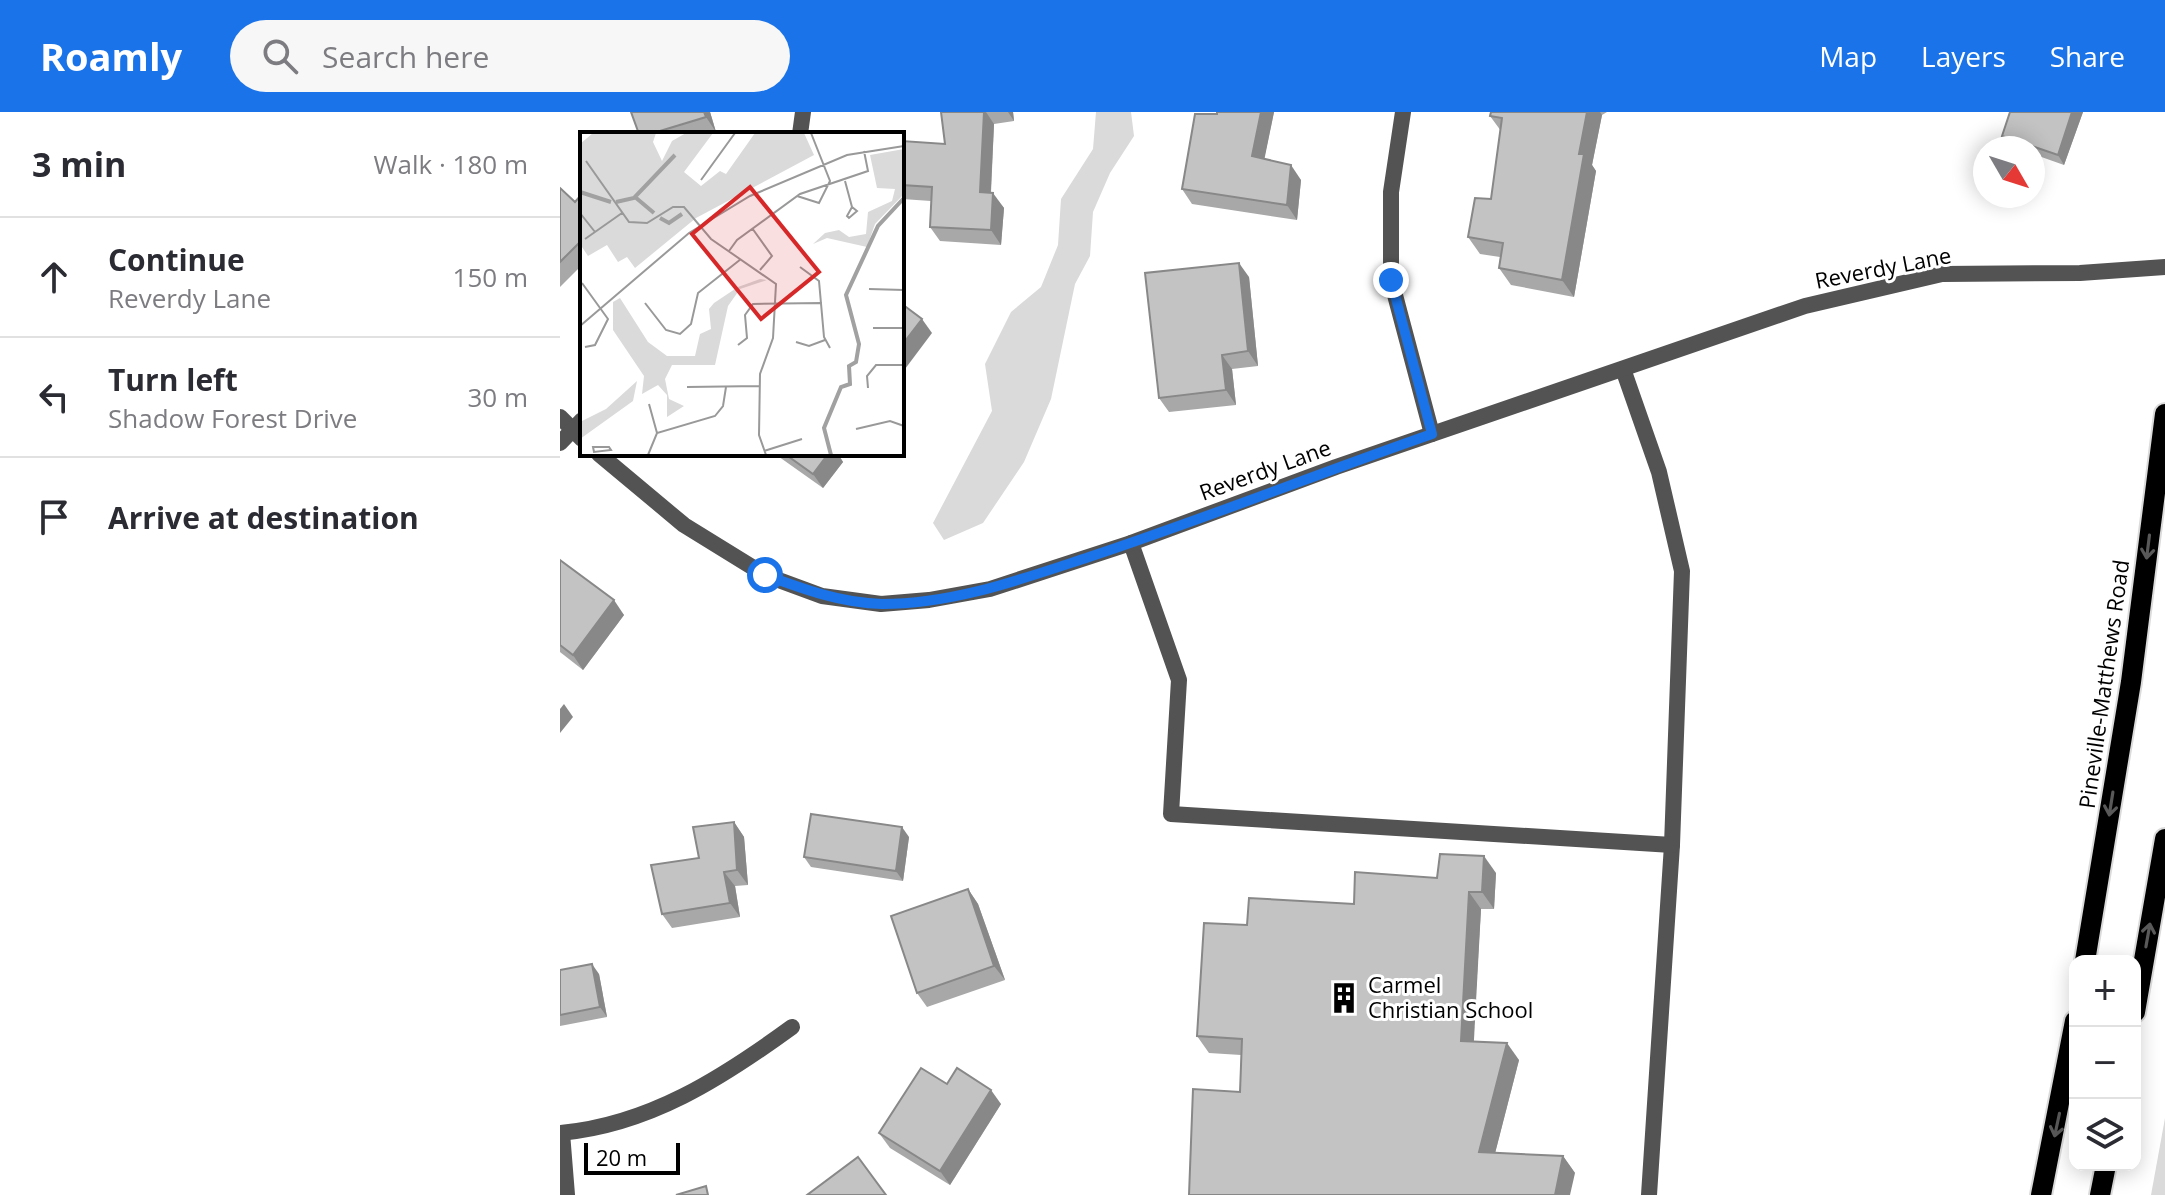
<!DOCTYPE html>
<html lang="en">
<head>
<meta charset="utf-8">
<style>
  body { margin:0; font-family:"Open Sans",sans-serif; background:#f7f7f7; color:#2b2b33 }
  .controls { position:absolute; right:24px; bottom:24px; display:grid; overflow:hidden; border-radius:16px; box-shadow:0 4px 20px #0003 }
  .controls button { width:72px; height:72px; display:grid; place-items:center; padding:0; border:0; border-bottom:2px solid #e1e1e2; background:#fff; color:#2b2b33; font:40px sans-serif }
  .compass { position:absolute; left:1413px; top:24px; width:72px; height:72px; border-radius:50%; background:#fff; box-shadow:0 4px 20px #0003; rotate:129deg }
  .scale { position:absolute; left:24px; bottom:20px; width:96px; box-sizing:border-box; padding-left:8px; border:4px solid #000; border-top:0; font-size:22px; line-height:28px; white-space:nowrap; color:#000; -webkit-text-stroke:6px #fff; paint-order:stroke }
  .stop { position:absolute; width:24px; height:24px; margin:-18px; border:6px solid #1a73e8; border-radius:50%; background:#fff }
  .stop.end { background:#1a73e8; border-color:#fff; box-shadow:0 2px 8px #0008 }
  .list { margin:0; padding:0; list-style:none }
  h2 { display:flex; justify-content:space-between; align-items:center; height:104px; margin:0; padding:0 32px; font-size:34px }
  h2 small { font-size:26px; font-weight:400; color:#7c7c81 }
  .list li { display:grid; grid-template-columns:52px 1fr auto; gap:24px; align-items:center; box-sizing:border-box; height:120px; padding:0 32px; border-top:2px solid #e1e1e2 }
  .list b { display:block; font-size:30px; white-space:nowrap }
  .list p { margin:0; font-size:26px; white-space:nowrap; color:#7c7c81 }
  .list em { font-size:26px; font-style:normal; color:#7c7c81 }
  .icon { flex:none; width:44px; height:44px; fill:none; stroke:currentColor; stroke-width:2; stroke-linecap:round; stroke-linejoin:round }
  .map { position:relative; flex:none; width:1605px; height:1083px; overflow:hidden }
  header { display:flex; align-items:center; gap:48px; box-sizing:border-box; height:112px; padding:0 40px; background:#1a73e8; color:#fff }
  header strong { font-size:38px }
  nav { display:flex; gap:44px; margin-inline-start:auto; font-size:28px }
  .search { width:560px; height:72px; background:#f7f7f7; display:flex; align-items:center; gap:20px; box-sizing:border-box; padding:0 28px; border-radius:44px; color:#7c7c81; font-size:30px }
  main { display:flex }
  aside { flex:1; background:#fff }
  .map>svg:first-child { display:block }
</style>
</head>
<body>
<header>
<strong>Roamly</strong>
<div class="search"><svg class="icon" aria-label="search" viewBox="0 0 24 24"><circle cx="10" cy="10" r="6"/><path d="M15 15l6 6"/></svg>Search here</div>
<nav><a>Map</a><a>Layers</a><a>Share</a></nav>
</header>
<main>
<aside>
<h2>3 min<small>Walk · 180 m</small></h2>
<ul class="list">
<li><svg class="icon" aria-label="ahead" viewBox="0 0 24 24"><path d="M12 20V5M6 11l6-6 6 6"/></svg><div><b>Continue</b><p>Reverdy Lane</p></div><em>150 m</em></li>
<li><svg class="icon" aria-label="left" viewBox="0 0 24 24"><path d="M17 20v-9H6M10 6l-5 5 5 5"/></svg><div><b>Turn left</b><p>Shadow Forest Drive</p></div><em>30 m</em></li>
<li><svg class="icon" aria-label="arrive" viewBox="0 0 24 24"><path d="M6 21V4h12l-3 4 3 4H6"/></svg><div><b>Arrive at destination</b></div></li>
</ul>
</aside>
<div class="map">
<svg width="1605" height="1083" viewBox="0 0 1605 1083">
  <rect width="100%" height="100%" fill="#fff"/>
  <g fill="#dadada">
    <path d="M536 0H571L574 24 550 61 533 100 530 144 515 172 491 287 464 350 423 411 384 428 373 411 432 299 425 252 451 200 481 175 498 133 501 87 533 37Z"/>
    <path d="M1605 1006V1083H1591Z"/>
  </g>
  <g fill="none" stroke-linecap="round" stroke-linejoin="round">
    <defs>
      <g id="primary">
        <path d="M1525 849 1571 570 1605 302"/>
        <path d="M1575 900 1605 727"/>
        <path d="M1481 1083 1515 909"/>
        <path d="M1540 1083 1546 1053"/>
      </g>
    </defs>
    <use href="#primary" stroke="#dbdbdb" stroke-width="24"/>
    <g stroke="#535353" stroke-width="16">
      <path d="M1063 257 1099 360 1122 459 1112 733 1089 1083"/>
      <path d="M571 431 619 568 611 702 1112 733"/>
    </g>
    <g stroke="#535353" stroke-width="16">
      <path d="M843 0 831 80V168L872 322"/>
      <path d="M240 22 243 0"/>
      <path d="M0 305 22 327"/>
      <path d="M0 331 22 308"/>
      <path d="M39 342 124 413 205 463 262 484 321 492 369 488 430 477 571 431 776 355 1245 194 1382 162 1520 161 1605 155"/>
      <path d="M0 1021C89 1013 162 966 232 915"/>
      <path d="M2 1021 7 1083"/>
    </g>
    <use href="#primary" stroke="#000" stroke-width="20"/>
  </g>
  <g fill="#a8a8a8">
    <path d="M150 0 156 20 148 22H79Z"/>
    <path d="M381 0H453L454 9 434 12 431 81 444 96 441 133 380 129 370 115 371 89 342 87V29L385 32Z"/>
    <path d="M657 0H714L704 47 741 68 737 108 632 92 622 77Z"/>
    <path d="M931 0H1047L1042 3 1032 53 1036 59 1014 185 951 173 939 156 940 145 920 142 908 125 931 87 941 19 930 4Z"/>
    <path d="M1450 0H1523L1504 53 1473 42V36H1456L1449 34 1442 24Z"/>
    <path d="M0 76 15 90 22 82V153L0 175Z"/>
    <path d="M689 165 698 254 672 257 676 293 609 300 599 286Z"/>
    <path d="M215 342H278L283 350 263 376Z"/>
    <path d="M0 448 64 503 23 558 0 540Z"/>
    <path d="M174 710 184 725 188 773 175 774 180 805 112 816 102 802Z"/>
    <path d="M349 725 343 769 251 755 244 745Z"/>
    <path d="M936 761 934 797H921L913 930 959 948 935 1041 1003 1044 1015 1061 680 980 681 943 649 941 637 924 687 813 794 792 877 766Z"/>
    <path d="M408 777 418 792 445 868 367 895 357 881Z"/>
    <path d="M0 858 39 862 47 905 0 914Z"/>
    <path d="M387 972 441 992 390 1073 330 1036 319 1021Z"/>
  </g>
  <g fill="#888">
    <path d="M144 0H150L156 20 146 5Z"/>
    <path d="M424 0H426L434 12 430 95 420 80Z"/>
    <path d="M448 0H453L454 9Z"/>
    <path d="M701 0H714L702 59 692 44Z"/>
    <path d="M1027 0H1040L1042 3 1032 53 1036 59 1014 185 1002 168 1019 42Z"/>
    <path d="M1512 0H1523L1504 53 1498 43Z"/>
    <path d="M731 53 741 68 737 108 727 93Z"/>
    <path d="M433 81 444 96 441 133 431 118Z"/>
    <path d="M679 151 689 165 698 254 688 239Z"/>
    <path d="M362 207 372 221 342 261V233Z"/>
    <path d="M662 243 672 257 676 293 666 278Z"/>
    <path d="M268 342H278L283 350 263 376 253 362Z"/>
    <path d="M54 488 64 503 23 558 13 543Z"/>
    <path d="M4 592 13 605 0 621V597Z"/>
    <path d="M174 710 184 725 188 773 177 758Z"/>
    <path d="M342 715 349 725 343 769 336 759Z"/>
    <path d="M924 744 936 761 934 797 922 780Z"/>
    <path d="M164 760 175 774 180 805 170 791Z"/>
    <path d="M408 777 418 792 445 868 434 854Z"/>
    <path d="M909 780 921 797 913 946 901 929Z"/>
    <path d="M32 852 39 862 47 905 40 895Z"/>
    <path d="M947 931 959 948 931 1057 919 1040Z"/>
    <path d="M431 978 441 992 390 1073 380 1059Z"/>
    <path d="M1003 1044 1015 1061 1010 1083H995Z"/>
  </g>
  <g fill="#c3c3c3" stroke="#888" stroke-width="2">
    <path d="M71 0H144L146 5 90 22H79Z"/>
    <path d="M381 0H424L420 80 433 81 431 118 370 115 372 75 342 73V29L385 32Z"/>
    <path d="M657 0H701L692 44 731 53 727 93 622 77 635 2H657Z"/>
    <path d="M931 0H1027L1019 42H1024L1002 168 939 156 943 131 908 125 915 86 931 87 942 6 930 4Z"/>
    <path d="M1450 0H1512L1498 43 1442 24Z"/>
    <path d="M0 76 15 90 22 82V128L0 150Z"/>
    <path d="M679 151 688 239 662 243 666 278 599 286 585 161Z"/>
    <path d="M342 192 362 207 342 233Z"/>
    <path d="M225 342H268L253 362Z"/>
    <path d="M0 448 54 488 13 543 0 533Z"/>
    <path d="M251 702 342 715 336 759 244 745Z"/>
    <path d="M174 710 177 758 164 760 170 791 102 802 91 753 139 746 133 715Z"/>
    <path d="M880 742 924 744 922 780H909L901 929 947 931 919 1040 1003 1044 995 1083H629L633 977 680 980 682 927 637 924 644 811 687 813 689 786 794 792 795 760 877 766Z"/>
    <path d="M408 777 434 854 357 881 331 804Z"/>
    <path d="M32 852 40 895 0 903V858Z"/>
    <path d="M361 956 387 972 397 956 431 978 380 1059 319 1021Z"/>
    <path d="M298 1045 326 1083H247Z"/>
    <path d="M146 1074 148 1083H116Z"/>
  </g>
  <defs><path id="oneway-shaft" d="M-6 0H5M1.5-3L5.5 0L1.5 3" fill="none" stroke-width="1.6" stroke-linecap="round" stroke-linejoin="round" transform="scale(2)"/></defs>
  <g stroke="#595959">
    <use href="#oneway-shaft" transform="translate(1588 435) rotate(97)"/>
    <use href="#oneway-shaft" transform="translate(1551 692) rotate(99)"/>
    <use href="#oneway-shaft" transform="translate(1588 823) rotate(-80)"/>
    <use href="#oneway-shaft" transform="translate(1497 1013) rotate(102)"/>
  </g>
  <g fill="none" stroke-linecap="round" stroke-linejoin="round">
    <path stroke="#1a73e8" stroke-width="10" d="M205 463C243 477 281 491 322 492 394 492 462 467 529 445 644 407 757 362 872 322L831 168"/>
  </g>
  <defs>
    <symbol id="building-bare" viewBox="-9 -9 18 18"><path d="M-4-6H4V6H1V3H-1V6H-4ZM-2.5-4.3h1.7v1.8h-1.7ZM.8-4.3h1.7v1.8H.8ZM-2.5-1h1.7V.8h-1.7ZM.8-1h1.7V.8H.8Z" fill="#000" stroke="#fff" stroke-width="2.5" paint-order="stroke"/></symbol>
  </defs>
  <g fill-rule="evenodd">
    <use href="#building-bare" x="762" y="864" width="44" height="44"/>
  </g>
  <g text-anchor="middle" stroke-width="6" stroke-linejoin="round" paint-order="stroke">
    <g font-size="22" fill="#000" stroke="#fff">
      <text transform="translate(1323 156) rotate(-11)" y="8">Reverdy Lane</text>
      <text transform="translate(705 358) rotate(-20)" y="8">Reverdy Lane</text>
      <text transform="translate(1544 572) rotate(-82)" y="8">Pineville-Matthews Road</text>
    </g>
    <g font-size="22" fill="#000" stroke="#fff" text-anchor="start">
      <text x="808" y="881">Carmel<tspan x="808" dy="25">Christian School</tspan></text>
    </g>
  </g>
  <g transform="translate(20 20)">
    <rect width="324" height="324" fill="#fff"/>
    <path d="M13 1H76L73 10 82 29 92 9 106 1H133L104 40 121 54 140 39 146 42 175 1H224L234 23 116 86 55 136 47 125 38 130 27 113 8 124 0 112V12ZM324 17V62L295 92 287 115 247 106 233 112 245 101 259 98 269 105 286 102 288 80 312 69 315 57 297 56 290 23ZM180 147 187 148 160 157 148 174 135 233H92L85 247 89 267 104 274 87 285V263L78 253 62 262 64 244 33 198V170L40 166 68 210 87 224H115L120 202 131 197 129 177 134 171 158 155ZM57 249 53 269 0 307V290L26 277Z" fill="#dadada"/>
    <path fill="none" stroke="#a1a1a1" stroke-width="4" d="M0 60 31 70M55 65 74 81M36 70 54 66 95 23M80 86 89 91 102 82M251 323 244 296 261 255 270 252 269 234 276 230 279 212 266 163 298 94 324 66"/>
    <path fill="none" stroke="#999" stroke-width="2" d="M6 29 49 90 67 91 93 75H104L131 107 196 152 193 206 180 242 179 303 186 323M121 48 155 1M265 49 272 75M217 64 239 71 250 49 231 1M272 75 277 79 269 86 267 84ZM0 81 15 100M172 96 192 124 180 138M5 107 42 81M149 119 157 108 220 62 288 39 284 19M220 135 239 149 244 205 250 216M2 151 28 187 15 213 5 215M289 157 324 158M65 171 86 198 100 202 111 192 118 161 161 127M0 194 109 101 170 64 267 23 324 14M293 196H324M216 210 229 214 245 208M158 213 167 206 165 183 173 172 242 171M107 255 180 254M288 256 287 244 296 233H324M69 272 77 301M276 297 310 289 324 294M13 315H29L31 318 14 320ZM184 319 222 307M68 323 77 301 135 284 143 274 146 255"/>
    <path fill="#d62828" fill-opacity="0.15" stroke="#d62828" stroke-width="4" d="M170 55 239 140 181 187 112 102Z"/>
    <rect width="324" height="324" fill="none" stroke="#000" stroke-width="4"/>
  </g>
</svg>
<div class="controls">
<button>+</button>
<button>−</button>
<button><svg class="icon" aria-label="layers" viewBox="0 0 24 24"><path d="M12 4l9 5-9 5-9-5zM3 14l9 5 9-5"/></svg></button>
</div>
<svg class="compass" viewBox="-18 -18 36 36"><path d="M0-13l5 13h-10z" fill="#e53935"/><path d="M0 13l5-13h-10z" fill="#7c7c81"/></svg>
<div class="scale">20 m</div>
<div class="stop" style="left:205px;top:463px"></div>
<div class="stop end" style="left:831px;top:168px"></div>
</div>
</main>
</body>
</html>
